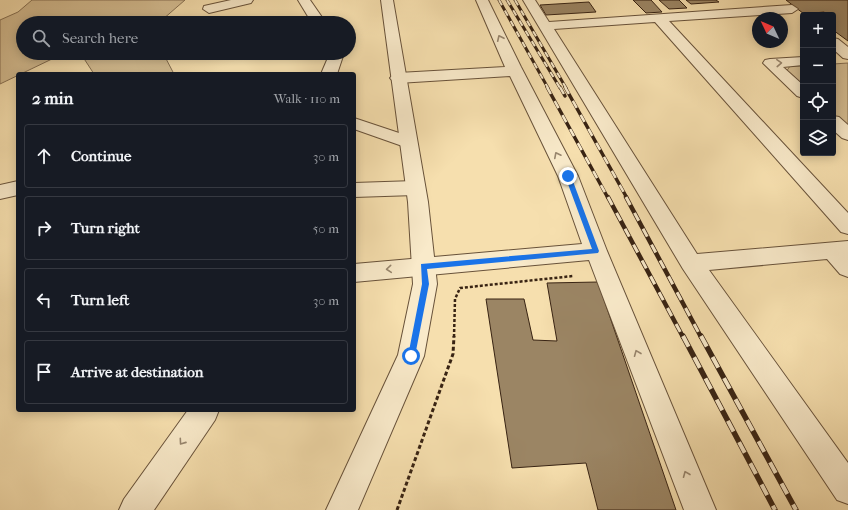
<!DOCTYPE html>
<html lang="en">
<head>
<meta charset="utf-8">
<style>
  body { margin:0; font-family:"IM FELL French Canon",serif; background:#20242c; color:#f1f3f6 }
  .controls { position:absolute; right:12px; top:12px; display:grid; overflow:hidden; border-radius:4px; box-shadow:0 2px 10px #0003 }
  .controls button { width:36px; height:36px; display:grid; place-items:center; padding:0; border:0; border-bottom:1px solid #363941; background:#171b24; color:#f1f3f6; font:20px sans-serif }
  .compass { position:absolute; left:752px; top:12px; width:36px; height:36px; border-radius:50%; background:#171b24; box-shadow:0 2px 10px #0003; rotate:314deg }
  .stop { position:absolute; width:12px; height:12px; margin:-9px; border:3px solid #1a73e8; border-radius:50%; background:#fff }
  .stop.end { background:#1a73e8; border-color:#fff; box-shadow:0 1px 4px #0008 }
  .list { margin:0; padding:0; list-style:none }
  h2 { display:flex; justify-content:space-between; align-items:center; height:52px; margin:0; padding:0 16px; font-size:17px }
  h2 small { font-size:13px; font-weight:400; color:#9ea1a6 }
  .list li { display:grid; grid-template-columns:26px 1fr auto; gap:12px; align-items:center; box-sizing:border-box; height:64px; margin:0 8px 8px; padding:0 8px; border:1px solid #363941; border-radius:4px }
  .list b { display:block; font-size:15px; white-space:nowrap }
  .list em { font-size:13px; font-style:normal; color:#9ea1a6 }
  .icon { flex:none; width:22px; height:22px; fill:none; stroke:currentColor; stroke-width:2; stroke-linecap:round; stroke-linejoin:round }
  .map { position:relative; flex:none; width:848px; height:510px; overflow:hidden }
  .search { position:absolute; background:#171b24; box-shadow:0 2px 10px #0003; left:16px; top:16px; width:340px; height:44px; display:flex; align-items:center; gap:10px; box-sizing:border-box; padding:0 14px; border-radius:22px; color:#9ea1a6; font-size:15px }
  .panel { position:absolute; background:#171b24; box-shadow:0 2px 10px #0003; left:16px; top:72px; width:340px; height:340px; border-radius:4px }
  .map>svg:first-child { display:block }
</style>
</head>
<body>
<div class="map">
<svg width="848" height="510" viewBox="0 0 848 510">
  <rect width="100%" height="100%" fill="#f6dfae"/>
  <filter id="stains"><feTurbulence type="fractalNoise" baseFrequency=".005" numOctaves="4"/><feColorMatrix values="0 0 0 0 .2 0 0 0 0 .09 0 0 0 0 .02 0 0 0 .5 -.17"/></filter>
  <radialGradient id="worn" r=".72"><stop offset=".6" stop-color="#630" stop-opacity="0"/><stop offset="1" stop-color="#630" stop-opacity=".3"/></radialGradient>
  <g fill="#d6bf94" stroke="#877154">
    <path d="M32 0H185L162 20V23H23V53H163L174 74H94L81 54 54 58 0 84V20L18 12Z"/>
    <path d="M848 63V128L833 114V64Z"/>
    <path d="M790 66H803V87L786 72Z"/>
  </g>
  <g fill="#9b8564" stroke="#382313">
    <path d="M633 0H651L662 12 646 13Z"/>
    <path d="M659 0H679L687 8 669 9Z"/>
    <path d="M686 0H716L719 2 691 4Z"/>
    <path d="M786 0H848V41L833 30V21H836L833 19V15H828L824 12 804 14Z"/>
    <path d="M589 2 596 12 546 15 540 5Z"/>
    <path d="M598 282 676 510H598L586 463 512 468 486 299H524L533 340 557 341 547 283Z"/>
  </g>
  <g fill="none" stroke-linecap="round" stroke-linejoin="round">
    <defs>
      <g id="minor">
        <path d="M231 0H253L251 3 209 13 203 9 204 6Z"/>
        <path d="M298 0H310L326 23H312Z"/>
        <path d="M476 0H488L521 67 578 176 607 251 716 510H684L589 260 354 282V264L582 244 558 176 510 76 398 83 393 81 390 78 393 75 398 73 505 67Z"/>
        <path d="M523 0H535L549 22 792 5 798 9 792 13 669 21 848 213V234L841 232 655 22 554 29 697 254 848 241V277L840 274 827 259 709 270 848 463V504L837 500 683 269Z"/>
        <path d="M833 38 838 39 848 47V59L843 58 833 49Z"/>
        <path d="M330 53H344L337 74H321Z"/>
        <path d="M803 57V65L783 67 803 85V98L797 96 763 63 765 60 770 59Z"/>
        <path d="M833 116 839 117 848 125V140L842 138 833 130Z"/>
        <path d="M354 118 414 138 417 142 414 146 408 148 354 129Z"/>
        <path d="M18 181V195L0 199V185Z"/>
        <path d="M415 181 422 183 425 188 422 193 415 195 354 197V183Z"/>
        <path d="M188 410H219L215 420 154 510H119L124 499Z"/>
      </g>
      <path id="tertiary" d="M381 0H393L428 202 437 284 424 356 358 510H326L398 355 413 284 408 202Z"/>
    </defs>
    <use href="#minor" stroke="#68523a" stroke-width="2"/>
    <use href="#tertiary" stroke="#68523a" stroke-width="2"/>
    <path stroke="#382313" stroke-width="2.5" stroke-dasharray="3 2" stroke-linecap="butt" d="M454 337 455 299 460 288 573 276"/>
    <path stroke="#382313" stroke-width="3" stroke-dasharray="4 2.5" stroke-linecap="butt" d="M397 510 453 354 454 336"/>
    <use href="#minor" fill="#f9eaca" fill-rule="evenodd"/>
    <use href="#tertiary" fill="#f9eaca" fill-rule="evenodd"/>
    <defs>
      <g id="rail-far3">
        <path d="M499 0 548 88"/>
        <path d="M507 0 560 88"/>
        <path d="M515 0 566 88"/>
      </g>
      <g id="rail-far2">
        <path d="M547 87 608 198"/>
        <path d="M560 87 565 96"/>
        <path d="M565 87 627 198"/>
      </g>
      <g id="rail-far1">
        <path d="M608 197 683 337"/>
        <path d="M626 197 701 337"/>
      </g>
      <g id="rail">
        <path d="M683 336 775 510"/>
        <path d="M701 336 796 510"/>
      </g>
    </defs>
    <use href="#rail-far3" stroke="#382313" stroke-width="3"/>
    <use href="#rail-far2" stroke="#382313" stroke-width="3.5"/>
    <use href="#rail-far1" stroke="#382313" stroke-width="4.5"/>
    <use href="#rail" stroke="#382313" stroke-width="5.5"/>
    <use href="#rail-far3" stroke="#f9eaca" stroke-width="2" stroke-dasharray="6" stroke-linecap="butt"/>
    <use href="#rail-far2" stroke="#f9eaca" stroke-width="2.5" stroke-dasharray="8" stroke-linecap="butt"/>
    <use href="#rail-far1" stroke="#f9eaca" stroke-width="3" stroke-dasharray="9" stroke-linecap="butt"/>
    <use href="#rail" stroke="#f9eaca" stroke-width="4" stroke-dasharray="12" stroke-linecap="butt"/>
  </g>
  <defs><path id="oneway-chevron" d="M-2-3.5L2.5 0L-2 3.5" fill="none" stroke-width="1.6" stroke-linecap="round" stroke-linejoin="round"/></defs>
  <g stroke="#98866e">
    <use href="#oneway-chevron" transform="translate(500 38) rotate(-115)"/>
    <use href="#oneway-chevron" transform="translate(779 63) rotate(-3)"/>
    <use href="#oneway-chevron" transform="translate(557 155) rotate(-117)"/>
    <use href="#oneway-chevron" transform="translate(389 269) rotate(175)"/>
    <use href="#oneway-chevron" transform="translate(637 353) rotate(-112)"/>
    <use href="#oneway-chevron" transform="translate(182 442) rotate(125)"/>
    <use href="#oneway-chevron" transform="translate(686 474) rotate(-112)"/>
  </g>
  <path fill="#1a73e8" d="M568 174 571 176 599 251 598 253 427 269 429 284 415 356 411 359 409 358 408 356 422 284 421 264 592 249 565 176Z"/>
  <rect width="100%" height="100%" filter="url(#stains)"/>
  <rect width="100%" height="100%" fill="url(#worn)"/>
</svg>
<div class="controls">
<button>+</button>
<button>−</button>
<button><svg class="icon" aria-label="locate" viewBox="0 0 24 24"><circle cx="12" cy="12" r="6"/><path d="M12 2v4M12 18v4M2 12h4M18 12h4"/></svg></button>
<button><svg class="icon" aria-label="layers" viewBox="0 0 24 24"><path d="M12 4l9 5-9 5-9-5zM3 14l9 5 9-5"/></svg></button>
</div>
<svg class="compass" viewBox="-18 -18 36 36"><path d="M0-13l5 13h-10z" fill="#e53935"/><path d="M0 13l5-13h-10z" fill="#9ea1a6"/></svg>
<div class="stop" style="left:411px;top:356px"></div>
<div class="stop end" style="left:568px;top:176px"></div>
<div class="search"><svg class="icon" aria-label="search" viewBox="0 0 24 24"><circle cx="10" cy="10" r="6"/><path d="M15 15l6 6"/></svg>Search here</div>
<section class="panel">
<h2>2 min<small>Walk · 110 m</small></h2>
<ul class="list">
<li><svg class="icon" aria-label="ahead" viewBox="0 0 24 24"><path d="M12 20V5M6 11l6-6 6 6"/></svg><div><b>Continue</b></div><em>30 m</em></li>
<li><svg class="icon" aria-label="right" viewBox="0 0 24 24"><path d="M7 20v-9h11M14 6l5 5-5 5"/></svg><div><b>Turn right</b></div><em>50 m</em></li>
<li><svg class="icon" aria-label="left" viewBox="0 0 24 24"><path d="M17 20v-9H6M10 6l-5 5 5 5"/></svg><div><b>Turn left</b></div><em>30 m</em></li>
<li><svg class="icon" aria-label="arrive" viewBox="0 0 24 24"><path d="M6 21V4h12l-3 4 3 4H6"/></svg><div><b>Arrive at destination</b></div></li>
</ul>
</section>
</div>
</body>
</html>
